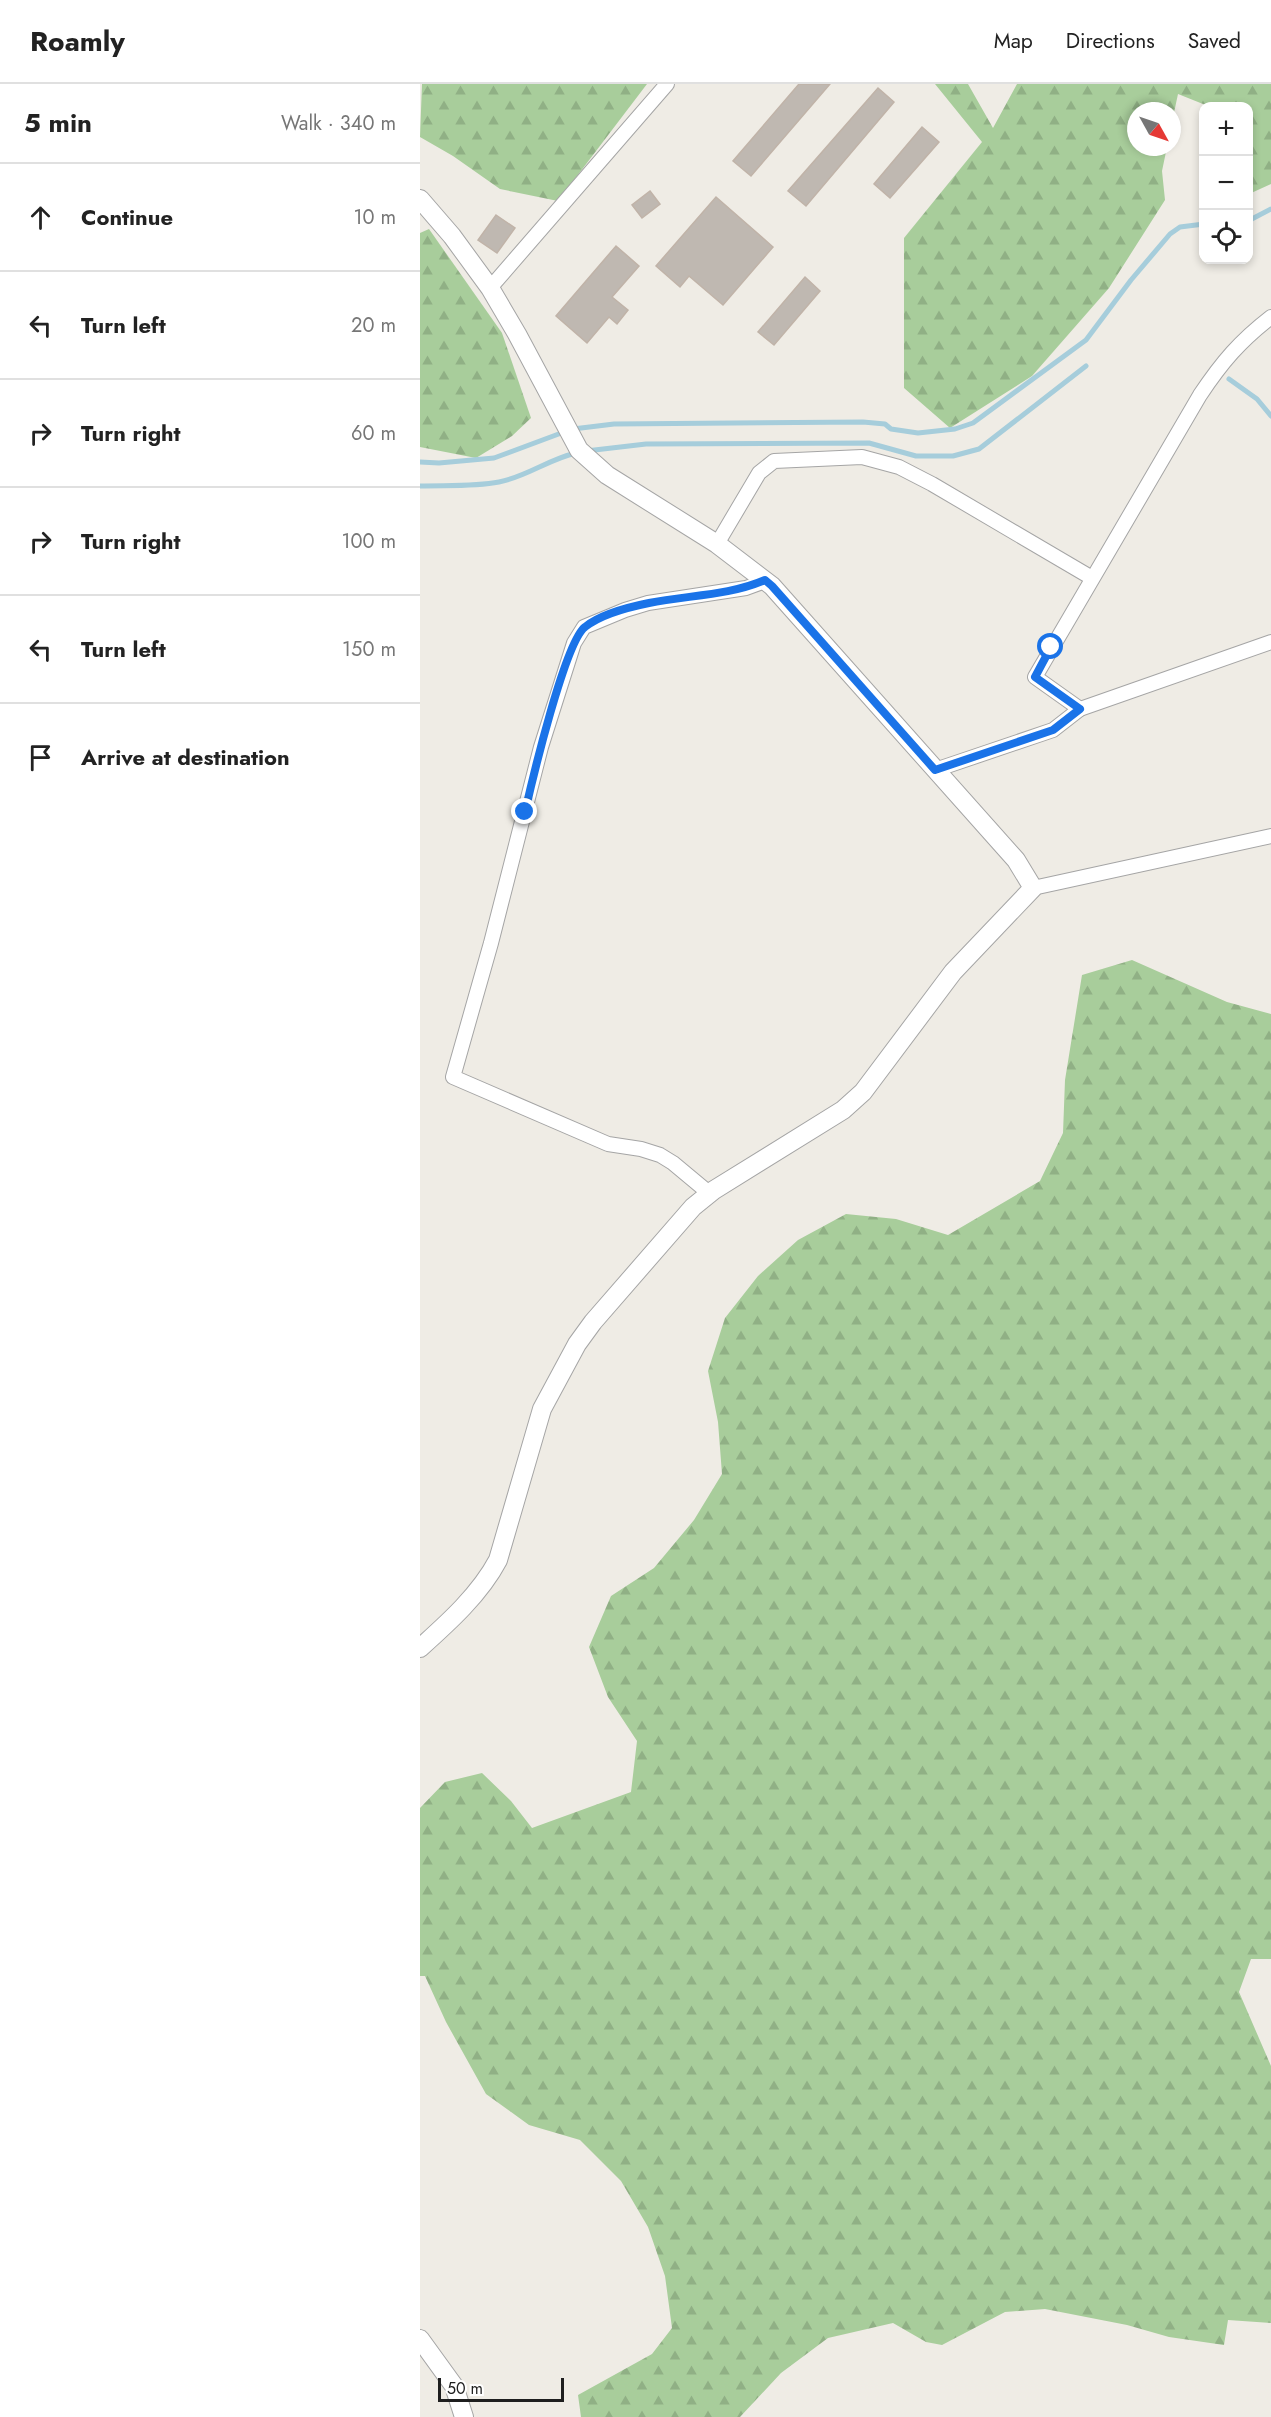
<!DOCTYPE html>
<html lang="en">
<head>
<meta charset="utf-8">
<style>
  body { margin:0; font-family:Jost,sans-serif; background:#f2f2f2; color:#222 }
  .controls { position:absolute; right:18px; top:18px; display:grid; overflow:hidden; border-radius:12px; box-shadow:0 3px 9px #0003 }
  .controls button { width:54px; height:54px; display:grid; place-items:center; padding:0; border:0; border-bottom:2px solid #e0e0e0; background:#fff; color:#222; font:30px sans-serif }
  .compass { position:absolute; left:707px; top:18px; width:54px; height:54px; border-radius:50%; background:#fff; box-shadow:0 3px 9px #0003; rotate:130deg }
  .scale { position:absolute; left:18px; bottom:15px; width:126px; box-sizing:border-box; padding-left:6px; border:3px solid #1e1e1e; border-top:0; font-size:16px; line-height:21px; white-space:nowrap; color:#1e1e1e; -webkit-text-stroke:4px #fff; paint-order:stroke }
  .stop { position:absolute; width:18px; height:18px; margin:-14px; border:4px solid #1a73e8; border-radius:50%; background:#fff }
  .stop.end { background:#1a73e8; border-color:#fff; box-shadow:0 2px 6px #0008 }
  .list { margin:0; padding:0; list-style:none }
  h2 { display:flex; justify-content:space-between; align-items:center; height:78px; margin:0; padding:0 24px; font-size:26px }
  h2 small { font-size:20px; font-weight:400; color:#767676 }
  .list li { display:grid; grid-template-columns:39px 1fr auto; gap:18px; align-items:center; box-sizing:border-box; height:108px; padding:0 24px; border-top:2px solid #e0e0e0 }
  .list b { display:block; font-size:22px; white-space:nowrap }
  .list em { font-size:20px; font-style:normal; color:#767676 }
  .icon { flex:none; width:33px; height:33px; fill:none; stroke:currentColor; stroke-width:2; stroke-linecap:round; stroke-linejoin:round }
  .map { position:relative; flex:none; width:851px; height:2333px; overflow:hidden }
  header { display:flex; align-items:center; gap:36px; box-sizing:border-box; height:84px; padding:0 30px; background:#fff; border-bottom:2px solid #e0e0e0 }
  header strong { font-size:28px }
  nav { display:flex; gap:33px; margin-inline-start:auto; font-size:21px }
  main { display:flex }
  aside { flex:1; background:#fff }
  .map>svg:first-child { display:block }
</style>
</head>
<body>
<header>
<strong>Roamly</strong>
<nav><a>Map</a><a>Directions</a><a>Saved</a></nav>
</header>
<main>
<aside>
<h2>5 min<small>Walk · 340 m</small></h2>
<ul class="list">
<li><svg class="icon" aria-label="ahead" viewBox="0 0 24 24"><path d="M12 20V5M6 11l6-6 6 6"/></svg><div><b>Continue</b></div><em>10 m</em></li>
<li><svg class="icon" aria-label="left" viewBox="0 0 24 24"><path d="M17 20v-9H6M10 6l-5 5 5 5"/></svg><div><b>Turn left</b></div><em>20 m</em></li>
<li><svg class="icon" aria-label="right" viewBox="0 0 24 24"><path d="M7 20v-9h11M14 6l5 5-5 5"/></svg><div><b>Turn right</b></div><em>60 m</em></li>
<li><svg class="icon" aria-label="right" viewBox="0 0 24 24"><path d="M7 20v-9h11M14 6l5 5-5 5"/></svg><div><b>Turn right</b></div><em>100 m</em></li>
<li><svg class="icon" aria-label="left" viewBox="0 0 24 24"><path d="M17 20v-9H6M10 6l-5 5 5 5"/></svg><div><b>Turn left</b></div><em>150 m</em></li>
<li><svg class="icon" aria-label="arrive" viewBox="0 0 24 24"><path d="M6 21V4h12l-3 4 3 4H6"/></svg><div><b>Arrive at destination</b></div></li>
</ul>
</aside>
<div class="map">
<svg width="851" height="2333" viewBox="0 0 851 2333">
  <defs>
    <pattern id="forest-firs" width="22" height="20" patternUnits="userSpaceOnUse" patternTransform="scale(1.5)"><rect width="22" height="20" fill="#a8cd9b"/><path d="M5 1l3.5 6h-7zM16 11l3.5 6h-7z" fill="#90b085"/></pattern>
  </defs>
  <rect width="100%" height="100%" fill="#efece5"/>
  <g fill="url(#forest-firs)">
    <path d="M2 0H227L138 117 80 105 33 72 0 53Z"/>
    <path d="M515 0H548L573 44 597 0H851V100L829 110 828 22H788L758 10 752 38V27H716V63H747L742 87 745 116 689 204 612 292 530 344 484 304V154L562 58Z"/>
    <path d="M9 145 82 249 111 334 92 352 56 374 0 363V149Z"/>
    <path d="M712 876 807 918 851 930V1875H831L819 1908 851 1982V2239L808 2236 804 2261 749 2253 707 2241 625 2225 585 2228 522 2261 506 2258 473 2239 408 2254 361 2289 320 2333H161L158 2311 232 2270 252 2244 245 2192 228 2143 201 2097 160 2056 109 2041 66 2010 26 1938 5 1892H0V1724L25 1698 62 1689 91 1717 112 1744 211 1708 217 1657 188 1613 169 1563 191 1512 234 1484 274 1436 302 1390 298 1338 288 1287 305 1234 338 1192 378 1156 426 1130 476 1135 528 1151 620 1097 643 1049 645 996 662 891Z"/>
  </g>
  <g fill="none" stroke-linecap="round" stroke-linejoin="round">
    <g stroke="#a6cddb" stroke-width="5">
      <path d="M828 137 851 125"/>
      <path d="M809 295 837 315 851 332"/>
      <path d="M153 345 194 340 443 338 465 340 471 345 498 349 535 345 553 339 666 256 711 196 750 150 760 143 784 140"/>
      <path d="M166 367 226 360 449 359 496 372H533L559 365 666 282"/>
      <path d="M0 378 19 379 74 374 144 348"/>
      <path d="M0 402C25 401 54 403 79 398 106 393 129 375 156 369"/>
    </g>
  </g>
  <g fill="#bfb8b1" stroke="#c0b3a8" stroke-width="1.5">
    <path d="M379 0H410L331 92 313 77Z"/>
    <path d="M458 4 474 18 386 122 368 107Z"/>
    <path d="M502 43 519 58 470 114 454 100Z"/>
    <path d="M230 107 240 120 222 134 212 121Z"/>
    <path d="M296 113 353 163 303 221 269 192 260 203 236 182Z"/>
    <path d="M76 131 95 144 77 169 58 156Z"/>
    <path d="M196 162 219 182 192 213 208 226 197 240 189 233 167 259 136 232Z"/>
    <path d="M385 193 400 207 354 261 338 248Z"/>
  </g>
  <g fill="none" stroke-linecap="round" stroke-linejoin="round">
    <defs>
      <g id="minor">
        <path d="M70 204 247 0"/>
        <path d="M297 460 339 389 354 377 442 373 479 383 512 400 672 494"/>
        <path d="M660 625 615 593 780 311C802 278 820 257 851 233"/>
        <path d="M515 686 633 646 660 625 851 558"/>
        <path d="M613 804 851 752"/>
        <path d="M289 1109 253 1079 240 1071 221 1065 188 1060 33 993 71 859 121 663 154 559 164 543 205 526 228 519 326 504 345 497"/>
      </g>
      <g id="tertiary">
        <path d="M0 115 32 152 70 204 97 250 159 366 187 391 297 460 352 502 596 776 613 804 533 888 443 1008 423 1026 294 1106 273 1123 173 1238 157 1260 122 1325 78 1476C60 1510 29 1538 0 1564"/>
        <path d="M0 2255 34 2302 44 2333"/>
      </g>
    </defs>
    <use href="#minor" stroke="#a5a5a5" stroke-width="16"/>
    <use href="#tertiary" stroke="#a5a5a5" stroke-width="20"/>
    <use href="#minor" stroke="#fff" stroke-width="14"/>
    <use href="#tertiary" stroke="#fff" stroke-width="18"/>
  </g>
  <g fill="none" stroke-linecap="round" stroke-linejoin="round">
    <path stroke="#1a73e8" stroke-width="8" d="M105 728C112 697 145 558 165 543 181 530 209 523 229 519 268 511 308 512 345 496L352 502 515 686 633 646 660 625 615 593 631 563"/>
  </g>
</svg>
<div class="controls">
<button>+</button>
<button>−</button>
<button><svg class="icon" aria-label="locate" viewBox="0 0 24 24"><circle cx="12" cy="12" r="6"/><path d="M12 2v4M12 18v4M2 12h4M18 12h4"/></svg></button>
</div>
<svg class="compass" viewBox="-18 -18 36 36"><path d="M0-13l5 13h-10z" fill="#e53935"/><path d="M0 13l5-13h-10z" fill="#767676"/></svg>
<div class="scale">50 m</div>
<div class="stop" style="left:631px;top:563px"></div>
<div class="stop end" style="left:105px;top:728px"></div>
</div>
</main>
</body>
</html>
